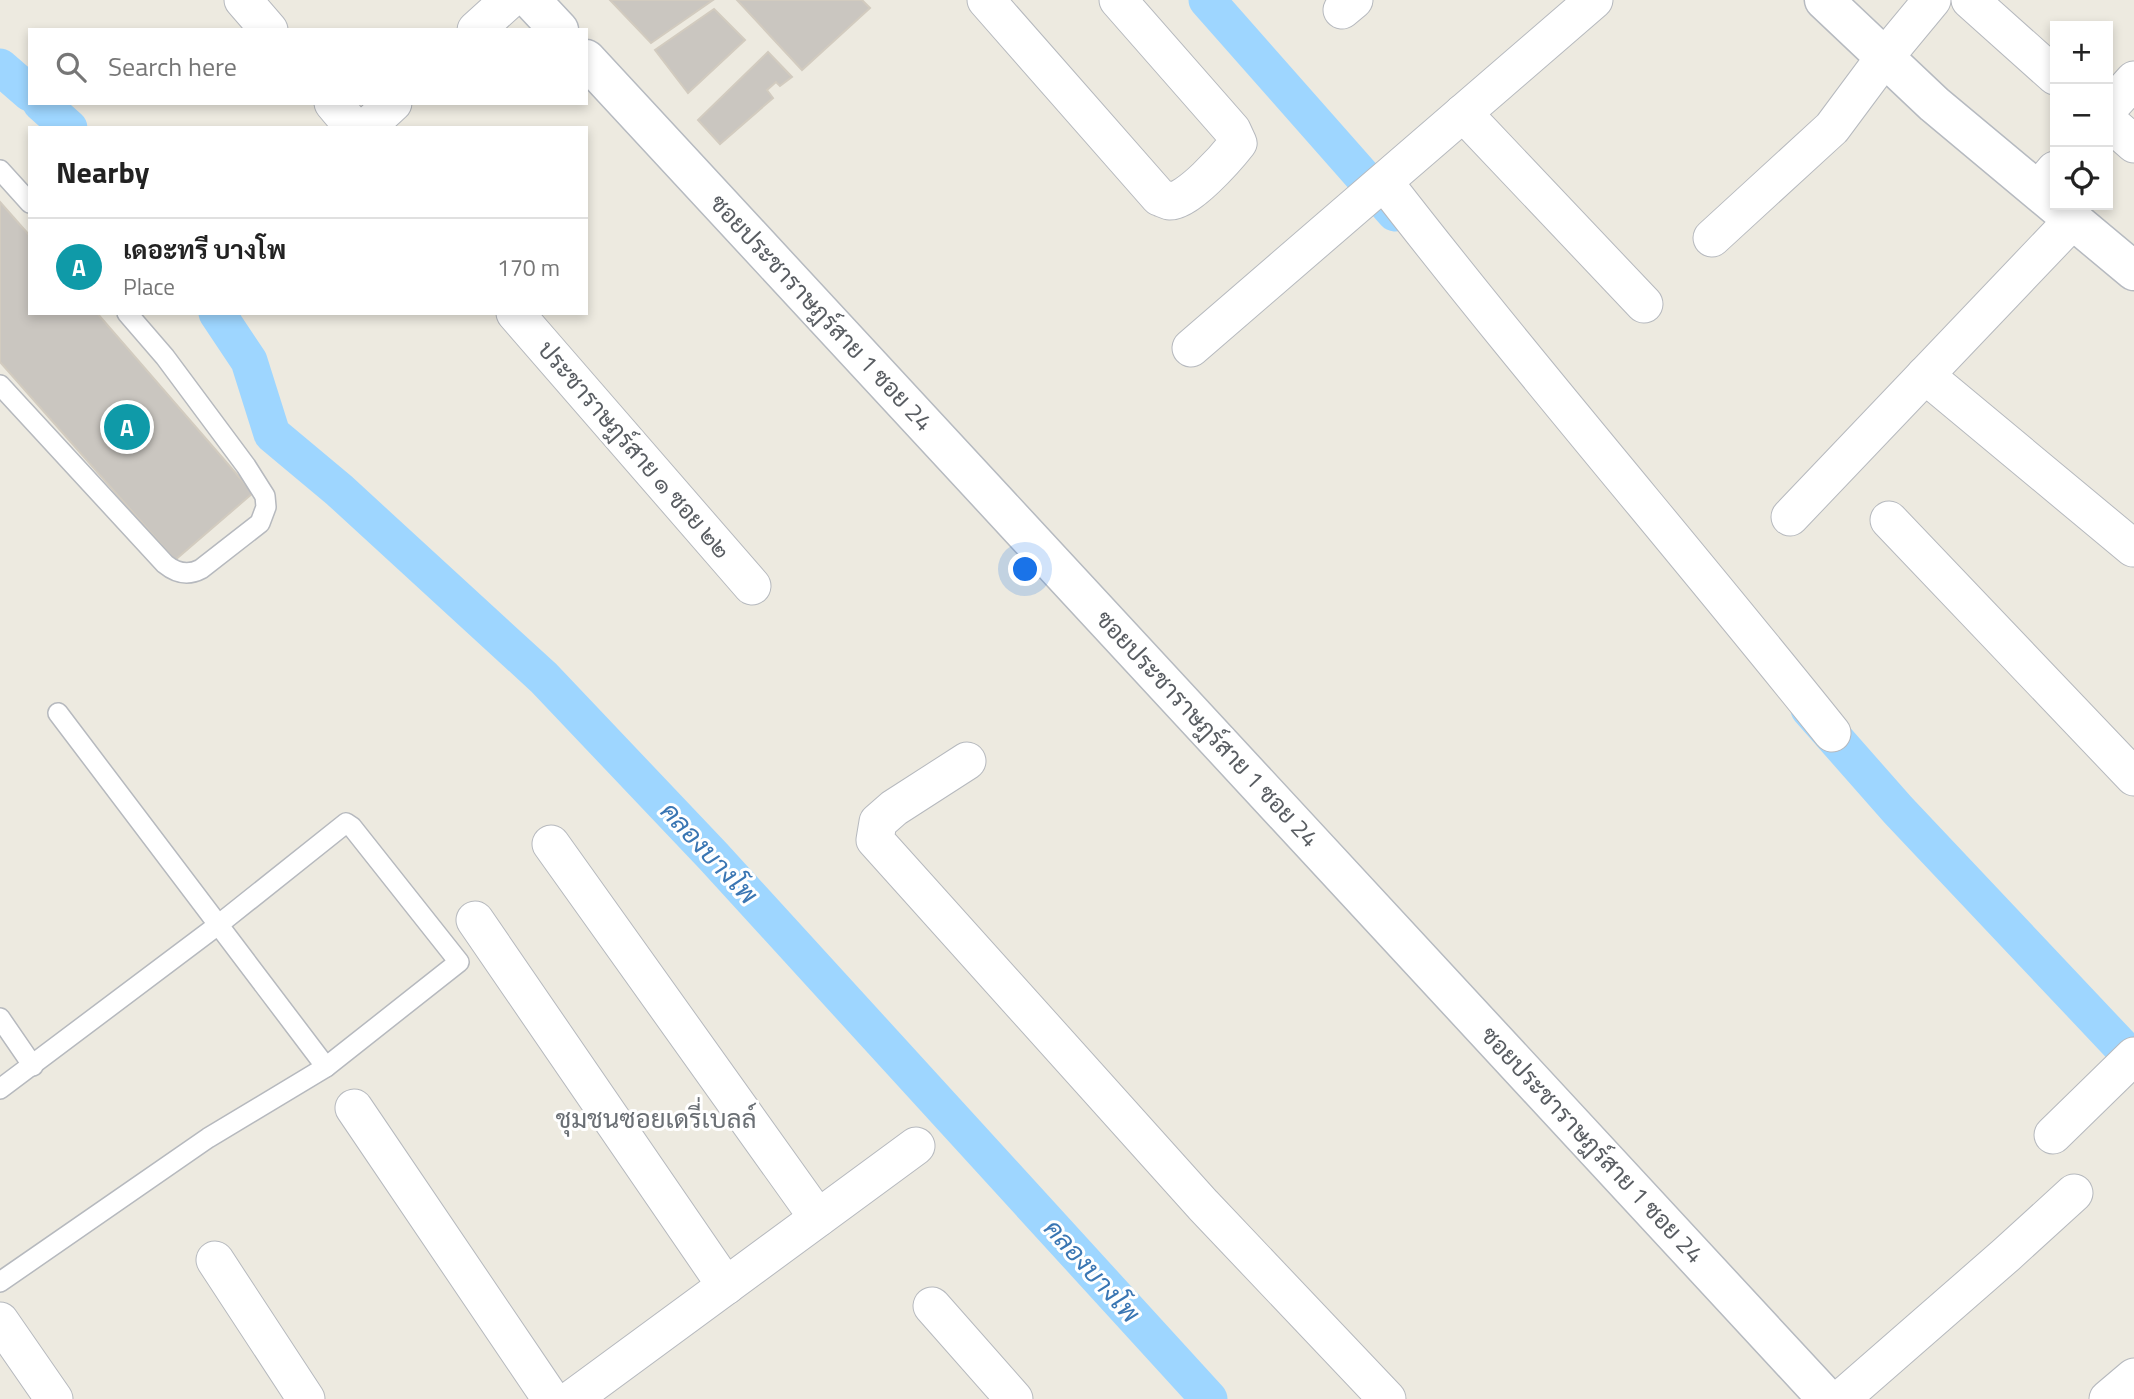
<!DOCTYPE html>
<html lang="en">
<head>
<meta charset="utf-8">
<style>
  body { margin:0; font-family:"Titillium Web",Sarabun,sans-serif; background:#f6f6f6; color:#222 }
  .controls { position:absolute; right:21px; top:21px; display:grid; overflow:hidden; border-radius:0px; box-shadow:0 4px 10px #0003 }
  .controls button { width:63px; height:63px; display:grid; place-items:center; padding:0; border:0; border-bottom:2px solid #e0e0e0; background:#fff; color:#222; font:35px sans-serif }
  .you { position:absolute; left:1026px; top:570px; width:24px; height:24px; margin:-18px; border:5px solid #fff; border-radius:50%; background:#1a73e8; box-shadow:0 0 0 10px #1a73e833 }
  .badge { display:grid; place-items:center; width:46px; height:46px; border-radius:50%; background:#ed3326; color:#fff; font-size:23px; font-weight:700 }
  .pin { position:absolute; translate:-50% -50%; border:4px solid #fff; box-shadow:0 2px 7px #0006 }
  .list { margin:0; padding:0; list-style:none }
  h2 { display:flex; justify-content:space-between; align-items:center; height:91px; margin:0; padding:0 28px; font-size:30px }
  h2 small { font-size:23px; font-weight:400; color:#767676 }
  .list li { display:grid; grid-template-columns:46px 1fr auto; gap:21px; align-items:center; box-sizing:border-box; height:98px; padding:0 28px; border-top:2px solid #e0e0e0 }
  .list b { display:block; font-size:26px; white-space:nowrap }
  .list p { margin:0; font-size:23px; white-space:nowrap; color:#767676 }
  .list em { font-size:23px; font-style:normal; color:#767676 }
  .icon { flex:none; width:38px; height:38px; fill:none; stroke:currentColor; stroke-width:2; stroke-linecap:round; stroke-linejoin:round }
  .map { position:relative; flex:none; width:2134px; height:1399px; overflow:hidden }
  .search { position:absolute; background:#fff; box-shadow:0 4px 10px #0003; left:28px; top:28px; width:560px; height:77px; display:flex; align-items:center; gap:18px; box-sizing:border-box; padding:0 24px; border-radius:0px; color:#767676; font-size:26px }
  .panel { position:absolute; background:#fff; box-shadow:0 4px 10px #0003; left:28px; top:126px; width:560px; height:189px; border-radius:0px }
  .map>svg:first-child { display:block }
</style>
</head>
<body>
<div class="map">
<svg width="2134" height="1399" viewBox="0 0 2134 1399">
  <rect width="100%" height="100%" fill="#edeae0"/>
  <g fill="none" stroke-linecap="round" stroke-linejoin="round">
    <g stroke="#9ed6ff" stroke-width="37">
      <path d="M1207 0 1395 213"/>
      <path d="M0 67 30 93"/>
      <path d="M41 103 69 128"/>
      <path d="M217 313 249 361 272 434 339 490 544 678 713 856 1209 1399"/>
      <path d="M1809 709 1898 810 2134 1060"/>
    </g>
  </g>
  <g fill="#cac6c0" stroke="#d2cbbf" stroke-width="2">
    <path d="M610 0H713L651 43Z"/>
    <path d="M737 0H862L870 8 802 70Z"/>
    <path d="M714 9 745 40 688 93 655 50Z"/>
    <path d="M768 52 792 77 780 86 776 82 767 90 773 98 720 144 698 120Z"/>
    <path d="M0 202 30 236V313H97L253 493 175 560 0 362Z"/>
  </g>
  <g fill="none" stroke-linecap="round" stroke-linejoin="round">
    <defs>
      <g id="lane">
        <path d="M0 170 30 203"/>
        <path d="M0 385 165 564C176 573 188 576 201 569L260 523 266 507 265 496 246 466 165 357 127 313"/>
        <path d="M58 713 326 1067"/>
        <path d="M0 1018 33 1066"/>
        <path d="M0 1089 218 925 346 823 352 827 459 962 326 1067 208 1138 0 1282"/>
      </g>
      <g id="street">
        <path d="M243 0 269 30"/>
        <path d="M986 0 1159 197C1160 197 1168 201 1169 201 1187 203 1227 157 1238 143L1232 130 1118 0"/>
        <path d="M1970 0 2055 76"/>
        <path d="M1342 10 1354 0"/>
        <path d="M476 30 509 0"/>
        <path d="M333 103 354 128"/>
        <path d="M2108 109 2134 80"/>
        <path d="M1463 113 1644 304"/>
        <path d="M2108 121 2134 144"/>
        <path d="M366 128 393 103"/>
        <path d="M1384 182C1529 369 1684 548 1832 733"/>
        <path d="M2038 190 2055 170"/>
        <path d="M1712 238 1832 128 1884 58 1932 0"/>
        <path d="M515 313 752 586"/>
        <path d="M1191 348 1594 0"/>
        <path d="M1925 375 2133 548"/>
        <path d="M1790 517 2073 220"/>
        <path d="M1889 520 2134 777"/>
        <path d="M967 761 894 808 878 822 875 840 1203 1205 1387 1399"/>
        <path d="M551 844 818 1218"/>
        <path d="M475 920 726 1286"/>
        <path d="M354 1108 551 1399"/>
        <path d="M2053 1135 2134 1056"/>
        <path d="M215 1260 306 1399"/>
        <path d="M932 1306 1014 1399"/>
        <path d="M0 1321 54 1399"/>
        <path d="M572 1399 916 1146"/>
        <path d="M1841 1399 2006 1255 2074 1193"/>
        <path d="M2108 1399 2134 1377"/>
      </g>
      <g id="secondary">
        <path d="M531 0 559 30"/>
        <path d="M1824 0 1934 104 2134 271"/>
        <path d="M586 59 1827 1399"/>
      </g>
    </defs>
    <use href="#lane" stroke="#b6b9be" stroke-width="22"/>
    <use href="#street" stroke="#b6b9be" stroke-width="39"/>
    <use href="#secondary" stroke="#b6bac0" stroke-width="41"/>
    <use href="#lane" stroke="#fff" stroke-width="19"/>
    <use href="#street" stroke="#fff" stroke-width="37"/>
    <use href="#secondary" stroke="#fff" stroke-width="38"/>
  </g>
  <g text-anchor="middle" stroke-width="6" stroke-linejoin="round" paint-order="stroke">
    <g font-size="24" fill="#595d62" stroke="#fff">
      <text transform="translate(821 313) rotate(47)" y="8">ซอยประชาราษฎร์สาย 1 ซอย 24</text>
      <text transform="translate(634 450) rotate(49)" y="8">ประชาราษฎร์สาย ๑ ซอย ๒๒</text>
      <text transform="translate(1207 729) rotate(47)" y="8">ซอยประชาราษฎร์สาย 1 ซอย 24</text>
      <text transform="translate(1592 1145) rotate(47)" y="8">ซอยประชาราษฎร์สาย 1 ซอย 24</text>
    </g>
    <g font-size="26" font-style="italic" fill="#3a76b3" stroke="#fff">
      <text transform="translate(709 853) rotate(47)" y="9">คลองบางโพ</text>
      <text transform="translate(1092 1271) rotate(48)" y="9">คลองบางโพ</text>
    </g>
    <g font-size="26" fill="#6a6f74" stroke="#fff">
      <text x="656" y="1128">ชุมชนซอยเดรี่เบลล์</text>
    </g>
  </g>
</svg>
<div class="controls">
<button>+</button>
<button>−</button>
<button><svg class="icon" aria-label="locate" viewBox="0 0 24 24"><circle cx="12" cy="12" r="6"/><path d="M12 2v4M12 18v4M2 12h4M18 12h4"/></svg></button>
</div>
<div class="you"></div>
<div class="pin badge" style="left:127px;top:427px;background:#0f9aa8">A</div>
<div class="search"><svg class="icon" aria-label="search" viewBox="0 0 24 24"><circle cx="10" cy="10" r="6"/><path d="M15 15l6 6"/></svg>Search here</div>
<section class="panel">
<h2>Nearby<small></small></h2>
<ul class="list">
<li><span class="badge" style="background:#0f9aa8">A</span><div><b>เดอะทรี บางโพ</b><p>Place</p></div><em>170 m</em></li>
</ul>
</section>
</div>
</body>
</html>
